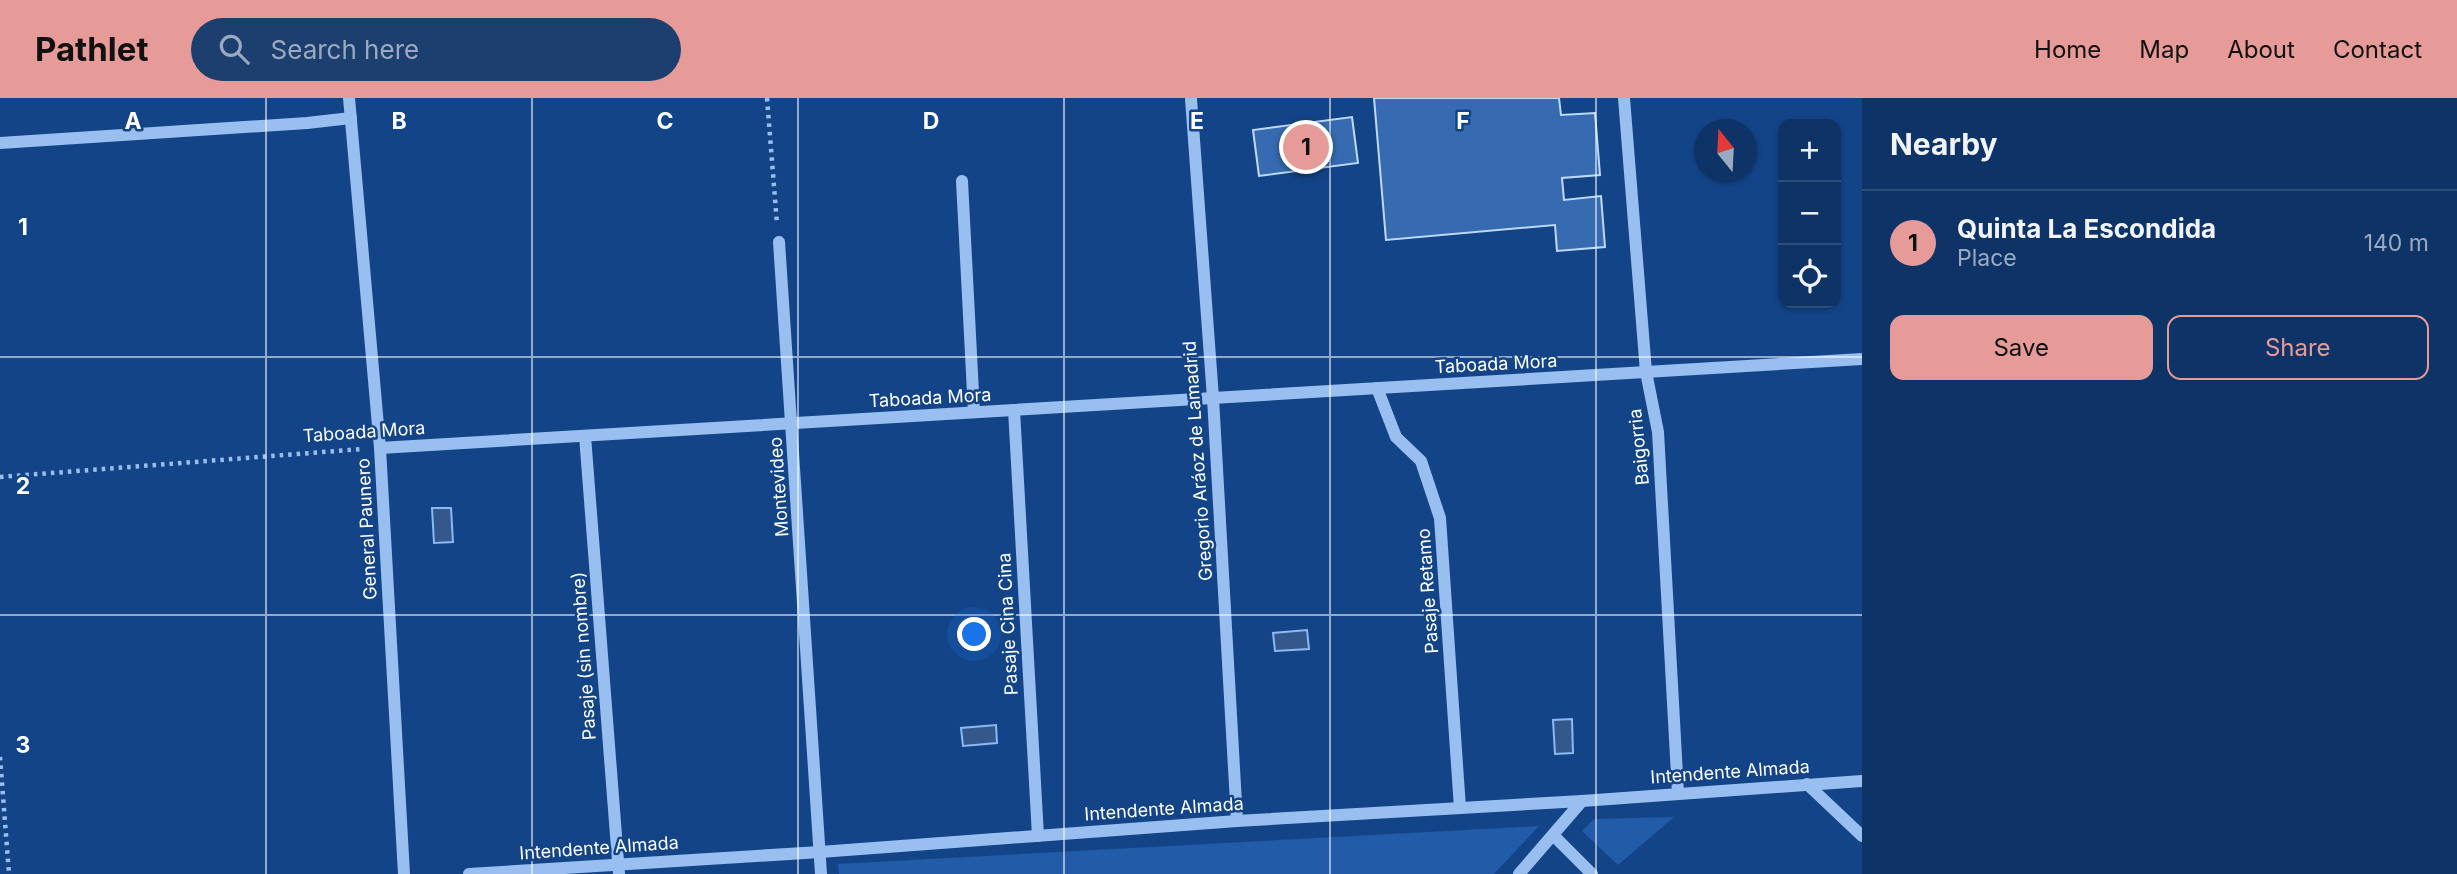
<!DOCTYPE html>
<html lang="en">
<head>
<meta charset="utf-8">
<style>
  body { margin:0; font-family:Inter,sans-serif; background:#1c3f6f; color:#f1f3f6 }
  .controls { position:absolute; right:21px; top:21px; display:grid; overflow:hidden; border-radius:14px; box-shadow:0 2px 5px #0004 }
  .controls button { width:63px; height:63px; display:grid; place-items:center; padding:0; border:0; border-bottom:2px solid #2e4e7a; background:#0e3366; color:#f1f3f6; font:35px sans-serif }
  .compass { position:absolute; left:1694px; top:21px; width:63px; height:63px; border-radius:50%; background:#0e3366; box-shadow:0 2px 5px #0004; rotate:342deg }
  .you { position:absolute; left:975px; top:537px; width:24px; height:24px; margin:-18px; border:5px solid #fff; border-radius:50%; background:#1a73e8; box-shadow:0 0 0 10px #1a73e833 }
  .badge { display:grid; place-items:center; width:46px; height:46px; border-radius:50%; background:#e69b98; color:#111; font-size:23px; font-weight:700 }
  .pin { position:absolute; translate:-50% -50%; border:4px solid #fff; box-shadow:0 2px 7px #0006 }
  .list { margin:0; padding:0; list-style:none }
  h2 { display:flex; justify-content:space-between; align-items:center; height:91px; margin:0; padding:0 28px; font-size:30px }
  h2 small { font-size:23px; font-weight:400; color:#9baabf }
  .list li { display:grid; grid-template-columns:46px 1fr auto; gap:21px; align-items:center; box-sizing:border-box; height:105px; padding:0 28px; border-top:2px solid #2e4e7a }
  .list b { display:block; font-size:26px; white-space:nowrap }
  .list p { margin:0; font-size:23px; white-space:nowrap; color:#9baabf }
  .list em { font-size:23px; font-style:normal; color:#9baabf }
  .actions { display:flex; gap:14px; padding:21px 28px }
  .actions a { flex:1; padding:16px 0; border:2px solid #e69b98; border-radius:14px; text-align:center; font-size:24px; color:#e69b98 }
  .actions .main { background:#e69b98; color:#111 }
  .icon { flex:none; width:38px; height:38px; fill:none; stroke:currentColor; stroke-width:2; stroke-linecap:round; stroke-linejoin:round }
  .map { position:relative; flex:none; width:1862px; height:776px; overflow:hidden }
  header { display:flex; align-items:center; gap:42px; box-sizing:border-box; height:98px; padding:0 35px; background:#e69b98; color:#111 }
  header strong { font-size:33px }
  nav { display:flex; gap:38px; margin-inline-start:auto; font-size:24px }
  .search { width:490px; height:63px; background:#1c3f6f; display:flex; align-items:center; gap:18px; box-sizing:border-box; padding:0 24px; border-radius:38px; color:#9baabf; font-size:26px }
  main { display:flex }
  aside { flex:1; background:#0e3366 }
  .map>svg:first-child { display:block }
</style>
</head>
<body>
<header>
<strong>Pathlet</strong>
<div class="search"><svg class="icon" aria-label="search" viewBox="0 0 24 24"><circle cx="10" cy="10" r="6"/><path d="M15 15l6 6"/></svg>Search here</div>
<nav><a>Home</a><a>Map</a><a>About</a><a>Contact</a></nav>
</header>
<main>
<div class="map">
<svg width="1862" height="776" viewBox="0 0 1862 776">
  <rect width="100%" height="100%" fill="#134488"/>
  <g fill="#225ba7">
    <path d="M1674 719 1618 767 1582 733 1594 721Z"/>
    <path d="M1539 728 1494 776H839L838 766Z"/>
  </g>
  <g fill="#34588b" stroke="#8ab9f3" stroke-width="2">
    <path d="M432 410H451L453 444 434 445Z"/>
    <path d="M1307 532 1309 551 1275 553 1273 535Z"/>
    <path d="M1572 621 1573 655 1555 656 1553 622Z"/>
    <path d="M996 627 997 645 963 648 961 630Z"/>
  </g>
  <g fill="#376bb1" stroke="#bfd9fc" stroke-width="2">
    <path d="M1374 0H1559L1561 17 1595 15 1600 77 1562 80 1564 102 1601 98 1605 149 1557 153 1555 127 1386 142Z"/>
    <path d="M1352 19 1358 65 1259 78 1253 32Z"/>
  </g>
  <g fill="none" stroke-linecap="round" stroke-linejoin="round">
    <g stroke="#99bff0" stroke-width="4.5" stroke-dasharray="3.5 5" stroke-linecap="butt">
      <path d="M767 0 777 126"/>
      <path d="M0 379 362 351"/>
      <path d="M0 659 9 776"/>
    </g>
    <g stroke="#99bff0" stroke-width="12">
      <path d="M349 0 380 350 404 776"/>
      <path d="M1624 0 1646 274 1658 334 1678 695"/>
      <path d="M1191 1 1213 300 1237 723"/>
      <path d="M0 45 307 25 351 20"/>
      <path d="M962 83 974 314"/>
      <path d="M779 144 821 776"/>
      <path d="M1377 290 1396 339 1421 363 1440 420 1460 710"/>
      <path d="M1014 312 1038 738"/>
      <path d="M585 338 619 776"/>
      <path d="M380 350 1862 261"/>
      <path d="M1807 686 1862 738"/>
      <path d="M1553 737 1592 776"/>
      <path d="M469 776 820 754 1237 723 1582 703 1862 683"/>
      <path d="M1519 776 1582 703"/>
    </g>
  </g>
  <path fill="none" stroke="#fff" stroke-width="2" stroke-opacity="0.55" d="M266 0V776M532 0V776M798 0V776M1064 0V776M1330 0V776M1596 0V776M0 259H1862M0 517H1862"/>
  <g text-anchor="middle" stroke-width="5" stroke-linejoin="round" paint-order="stroke">
    <g font-size="18" fill="#fff" stroke="#134488">
      <text transform="translate(1496 266) rotate(-3)" y="6">Taboada Mora</text>
      <text transform="translate(930 300) rotate(-3)" y="6">Taboada Mora</text>
      <text transform="translate(364 334) rotate(-4)" y="6">Taboada Mora</text>
      <text transform="translate(1639 349) rotate(-96)" y="6">Baigorria</text>
      <text transform="translate(1198 363) rotate(-94)" y="6">Gregorio Aráoz de Lamadrid</text>
      <text transform="translate(779 389) rotate(-94)" y="6">Montevideo</text>
      <text transform="translate(367 431) rotate(-93)" y="6">General Paunero</text>
      <text transform="translate(1428 493) rotate(-94)" y="6">Pasaje Retamo</text>
      <text transform="translate(1008 526) rotate(-93)" y="6">Pasaje Cina Cina</text>
      <text transform="translate(584 558) rotate(-94)" y="6">Pasaje (sin nombre)</text>
      <text transform="translate(1730 674) rotate(-4)" y="6">Intendente Almada</text>
      <text transform="translate(1164 711) rotate(-4)" y="6">Intendente Almada</text>
      <text transform="translate(599 750) rotate(-4)" y="6">Intendente Almada</text>
    </g>
  </g>
  <g font-size="23" text-anchor="middle" font-weight="bold" fill="#fff" stroke="#134488" stroke-width="5" stroke-linejoin="round" paint-order="stroke">
    <text x="133" y="31">A</text>
    <text x="399" y="31">B</text>
    <text x="665" y="31">C</text>
    <text x="931" y="31">D</text>
    <text x="1197" y="31">E</text>
    <text x="1463" y="31">F</text>
    <text x="23" y="137">1</text>
    <text x="23" y="396">2</text>
    <text x="23" y="655">3</text>
  </g>
</svg>
<div class="controls">
<button>+</button>
<button>−</button>
<button><svg class="icon" aria-label="locate" viewBox="0 0 24 24"><circle cx="12" cy="12" r="6"/><path d="M12 2v4M12 18v4M2 12h4M18 12h4"/></svg></button>
</div>
<svg class="compass" viewBox="-18 -18 36 36"><path d="M0-13l5 13h-10z" fill="#e53935"/><path d="M0 13l5-13h-10z" fill="#9baabf"/></svg>
<div class="you"></div>
<div class="pin badge" style="left:1306px;top:49px">1</div>
</div>
<aside>
<h2>Nearby<small></small></h2>
<ul class="list">
<li><span class="badge">1</span><div><b>Quinta La Escondida</b><p>Place</p></div><em>140 m</em></li>
</ul>
<div class="actions"><a class="main">Save</a><a>Share</a></div>
</aside>
</main>
</body>
</html>
